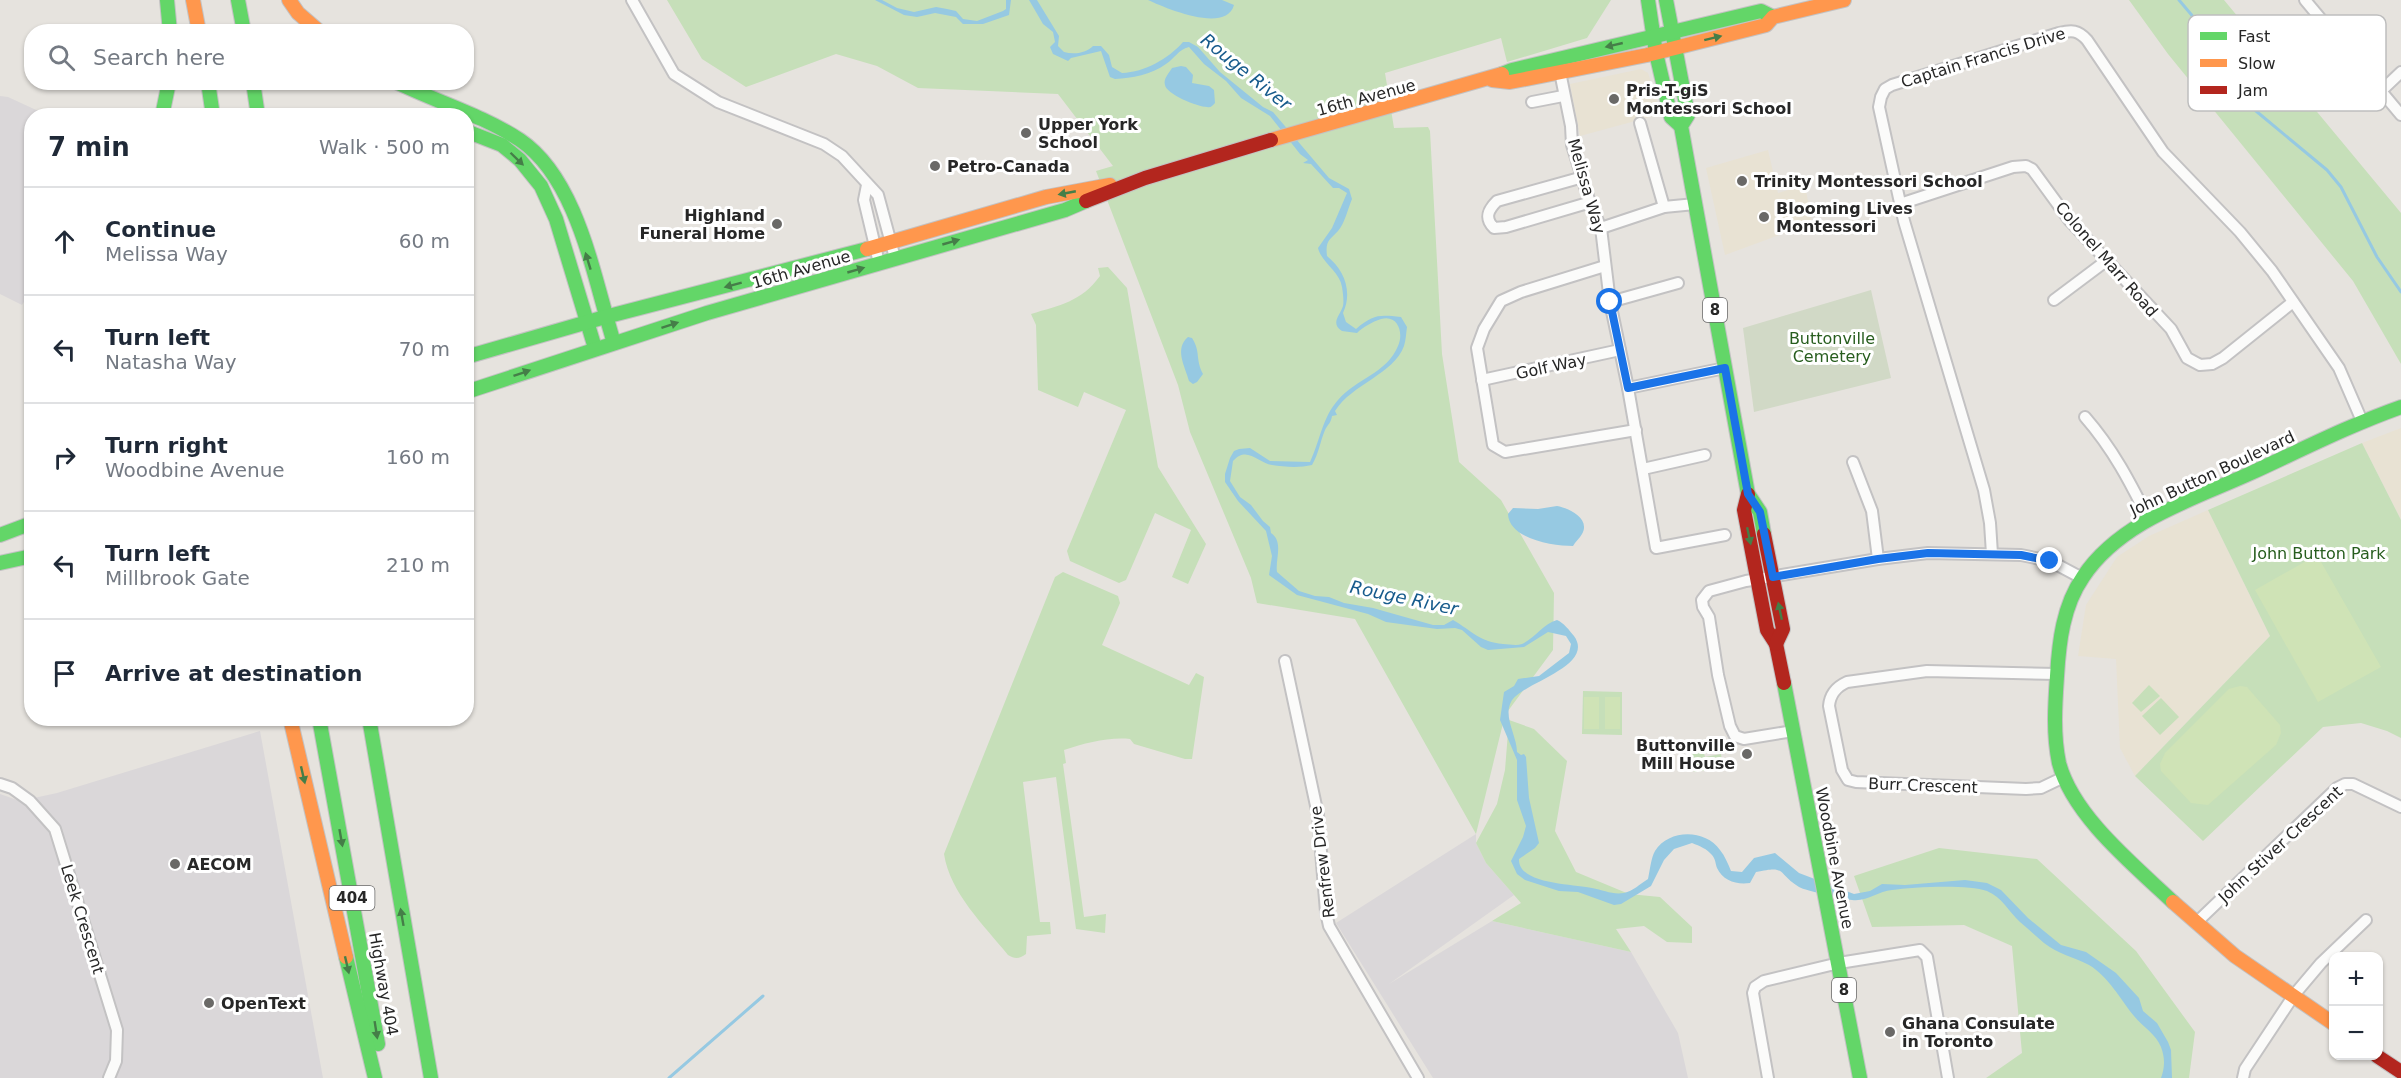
<!DOCTYPE html>
<html lang="en">
<head>
<meta charset="utf-8">
<style>
  body { margin:0; font-family:"DejaVu Sans",sans-serif; background:#f6f6f7; color:#1f2937 }
  .controls { position:absolute; right:18px; bottom:18px; display:grid; overflow:hidden; border-radius:12px; box-shadow:0 2px 4px #0004 }
  .controls button { width:54px; height:54px; display:grid; place-items:center; padding:0; border:0; border-bottom:2px solid #e0e1e3; background:#fff; color:#1f2937; font:30px sans-serif }
  .stop { position:absolute; width:18px; height:18px; margin:-14px; border:4px solid #1a73e8; border-radius:50%; background:#fff }
  .stop.end { background:#1a73e8; border-color:#fff; box-shadow:0 2px 6px #0008 }
  .list { margin:0; padding:0; list-style:none }
  h2 { display:flex; justify-content:space-between; align-items:center; height:78px; margin:0; padding:0 24px; font-size:26px }
  h2 small { font-size:20px; font-weight:400; color:#747a83 }
  .list li { display:grid; grid-template-columns:39px 1fr auto; gap:18px; align-items:center; box-sizing:border-box; height:108px; padding:0 24px; border-top:2px solid #e0e1e3 }
  .list b { display:block; font-size:22px; white-space:nowrap }
  .list p { margin:0; font-size:20px; white-space:nowrap; color:#747a83 }
  .list em { font-size:20px; font-style:normal; color:#747a83 }
  .icon { flex:none; width:33px; height:33px; fill:none; stroke:currentColor; stroke-width:2; stroke-linecap:round; stroke-linejoin:round }
  .map { position:relative; flex:none; width:2401px; height:1078px; overflow:hidden }
  .search { position:absolute; background:#fff; box-shadow:0 2px 4px #0004; left:24px; top:24px; width:450px; height:66px; display:flex; align-items:center; gap:15px; box-sizing:border-box; padding:0 21px; border-radius:24px; color:#747a83; font-size:22px }
  .panel { position:absolute; background:#fff; box-shadow:0 2px 4px #0004; left:24px; top:108px; width:450px; height:618px; border-radius:24px }
  .map>svg:first-child { display:block }
</style>
</head>
<body>
<div class="map">
<svg width="2401" height="1078" viewBox="0 0 2401 1078">
  <rect width="100%" height="100%" fill="#e6e3de"/>
  <g fill="#dad7d9">
    <path d="M0 96 8 97 47 115 32 116V289L22 305 0 294Z"/>
    <path d="M260 731 323 1078H0V794L20 801 57 793Z"/>
    <path d="M1476 834V843L1486 863 1514 895 1389 984 1492 921 1631 952 1678 1033 1688 1078H1433L1336 923Z"/>
  </g>
  <g fill="#e8e2d3">
    <path d="M1641 69 1648 73 1661 114 1580 136 1570 84Z"/>
    <path d="M1768 150 1778 193 1805 185 1812 223 1725 255 1706 168Z"/>
    <path d="M2401 428V520L2362 443Z"/>
    <path d="M2208 510 2270 636 2135 776 2120 748 2116 659 2078 656 2086 605 2117 557 2149 536Z"/>
  </g>
  <g fill="#c6dfb9">
    <path d="M667 0H1611L1587 38 1507 62 1501 38 1385 73 1394 128 1428 127 1430 131 1442 354 1459 462 1501 500 1554 593 1553 650 1505 715 1476 834 1355 619 1257 603 1251 578 1190 432 1178 385 1096 171 1113 166 1058 94 918 88 877 66 836 54 746 87 702 59Z"/>
    <path d="M2129 0H2224L2401 213V364L2353 281 2168 54Z"/>
    <path d="M1108 267 1127 288 1158 467 1206 544 1188 584 1172 577 1191 530 1155 513 1126 580 1119 583 1070 561 1067 551 1126 410 1084 392 1078 407 1038 390 1036 325 1031 314C1060 305 1081 302 1100 276L1098 268Z"/>
    <path d="M2362 443 2401 520V738L2387 731 2361 723 2323 727 2203 841 2135 776 2270 636 2208 510Z"/>
    <path d="M1063 572 1118 596 1120 603 1102 645 1189 685 1196 673 1204 677 1192 759H1185L1134 744 1130 739C1108 737 1086 743 1064 750L1066 763 1063 764 1084 917 1106 914 1105 933 1076 929 1056 777 1023 782 1040 922H1050L1051 934 1027 936 1026 954C1019 959 1015 959 1008 955 984 925 950 893 944 854L1055 577Z"/>
    <path d="M2149 685 2160 696 2141 712 2132 703Z"/>
    <path d="M1583 691 1622 692V735L1582 734Z"/>
    <path d="M2161 698 2179 717 2160 735 2142 716Z"/>
    <path d="M1509 720 1534 729 1567 761 1555 831 1576 872 1629 894 1660 897 1692 927V943L1667 942 1644 926 1616 929 1631 952 1492 921 1521 903 1486 863 1476 843 1497 804 1505 770Z"/>
    <path d="M1703 749 1705 757 1721 754 1723 768 1694 772 1691 751Z"/>
    <path d="M1939 848 2037 859 2136 951 2195 1032 2189 1078H1986L2022 1053 2012 946 1964 925 1872 927 1854 876Z"/>
  </g>
  <path fill="#d1d9c6" d="M1871 290 1891 378 1754 412 1743 328Z"/>
  <g fill="#cfe3b6">
    <path d="M2317 555 2381 667 2318 702 2255 590Z"/>
    <path d="M2240 686 2247 687 2280 725 2281 733 2276 745 2208 805 2191 803 2161 771 2160 764 2165 753 2229 689Z"/>
    <rect x="1584" y="697" width="15" height="32"/>
    <rect x="1605" y="697" width="15" height="32"/>
  </g>
  <g fill="#96c9e2">
    <path d="M875 0H882L897 8 914 12 936 7 947 9 956 11 963 19 977 21 1003 11 1006 9V0H1011L1009 15 983 24H963L956 17 935 13 917 17 904 15Z"/>
    <path d="M1029 0H1037L1059 36 1058 46 1064 52C1074 55 1086 53 1093 46H1101L1109 55 1112 67 1122 73C1145 72 1168 59 1183 42H1189L1198 47 1220 72 1263 107 1273 112 1329 178 1349 189 1352 199C1348 208 1345 223 1338 231 1330 240 1325 240 1327 256 1344 270 1353 291 1343 313L1346 322 1356 329C1374 314 1379 315 1401 317L1407 327C1406 333 1406 340 1404 346 1394 374 1352 384 1335 411L1337 415 1332 416C1331 423 1328 424 1325 430 1320 442 1319 453 1312 465 1300 468 1284 467 1272 465 1258 463 1247 445 1233 461L1230 481 1240 497 1251 505 1263 521 1270 527 1271 533C1284 542 1275 559 1277 572L1299 591 1315 596 1329 597 1344 603 1373 608 1433 625H1444L1453 620C1472 631 1480 642 1503 644 1509 644 1516 646 1522 644 1535 638 1543 624 1557 620 1564 623 1569 630 1574 636 1596 667 1520 683 1511 702 1503 717 1517 736 1517 752L1521 755 1524 754 1526 757 1529 798 1539 843 1535 848 1519 859C1518 885 1576 884 1592 888 1603 890 1613 895 1624 893 1633 891 1640 884 1648 879 1650 870 1651 858 1655 851 1669 829 1705 829 1720 850 1725 856 1728 864 1731 871L1742 872 1754 858 1775 853 1799 873 1854 894 1870 891 1882 884 1905 885 1965 880 1987 883 2001 890 2028 918 2061 945 2086 952 2116 973 2139 998 2143 1011 2157 1023 2168 1042 2171 1050 2172 1078H2161C2165 1067 2165 1058 2161 1047 2156 1034 2143 1027 2134 1016 2120 999 2109 977 2089 965 2074 957 2058 954 2044 943 2036 936 2028 929 2020 922 2009 912 2002 897 1987 891 1968 884 1913 887 1892 890 1878 891 1867 902 1852 900 1843 899 1806 891 1799 887 1776 873 1788 865 1756 872L1750 883C1737 885 1723 881 1717 868 1715 863 1716 860 1712 855 1707 849 1700 846 1692 843L1674 849 1664 860 1651 886 1621 904 1614 905 1578 892 1559 891 1525 880 1517 874 1511 861 1523 837 1526 826 1517 800V760L1500 720 1504 692 1514 686 1518 679 1539 676 1569 653 1571 644 1566 636 1548 632 1524 647 1488 650 1481 647 1462 630 1455 628 1437 629 1386 622 1368 614 1297 595 1269 575 1272 556 1266 531 1238 501 1225 482V474L1230 458 1234 451 1239 449 1250 448 1270 461 1310 462C1320 441 1322 418 1338 400 1356 379 1387 373 1398 346 1404 333 1398 314 1381 319 1372 322 1363 327 1357 333L1342 331C1330 323 1340 316 1343 306 1344 301 1343 293 1342 287 1340 272 1321 262 1318 248L1332 228 1347 193 1339 188H1333L1311 164 1303 163 1308 160 1300 154 1270 116 1241 98 1226 81 1204 64 1189 47C1178 50 1175 58 1166 64 1151 75 1132 78 1115 79L1110 77 1101 51 1071 58 1068 61 1053 54 1050 47 1055 42 1053 32 1043 24Z"/>
    <path d="M1148 0H1222L1234 5C1226 34 1165 8 1148 0Z"/>
    <path d="M1181 66 1186 67 1193 75 1192 83 1209 86 1214 90 1215 103C1212 106 1211 108 1207 107 1198 107 1166 94 1165 85 1163 79 1169 73 1172 68Z"/>
    <path d="M1188 337 1192 338C1201 352 1195 359 1203 374L1197 382 1193 384 1189 381C1185 366 1174 349 1188 337Z"/>
    <path d="M1557 506C1568 508 1591 518 1582 534 1580 538 1575 542 1573 546 1553 546 1509 539 1508 514L1513 508 1538 509Z"/>
  </g>
  <g fill="none" stroke-linecap="round" stroke-linejoin="round">
    <g stroke="#96c9e2" stroke-width="3">
      <path d="M2179 0 2211 38 2239 89 2256 111 2327 170 2341 187 2377 257 2401 292"/>
      <path d="M669 1078 763 996"/>
    </g>
    <defs>
      <g id="street">
        <path d="M632 0 674 74 718 102 824 144 842 156 878 195 895 258"/>
        <path d="M2305 0 2401 115"/>
        <path d="M1560 72 1571 126 1572 145 1591 206 1601 228 1610 302 1628 388 1656 548 1725 535"/>
        <path d="M2381 91 2401 72"/>
        <path d="M1532 102 1563 96"/>
        <path d="M1640 123 1664 207"/>
        <path d="M1583 177 1497 201C1488 210 1484 218 1494 228L1506 227 1591 202"/>
        <path d="M867 185 864 200 879 263"/>
        <path d="M1900 204 2013 167 2026 166 2032 169 2070 221 2171 329 2187 358 2200 365 2212 364 2223 358 2293 302"/>
        <path d="M1601 228 1664 207 1695 204"/>
        <path d="M1605 266 1521 292 1501 301 1484 329 1477 348 1493 445 1505 452 1636 430"/>
        <path d="M2054 300 2106 261"/>
        <path d="M1610 302 1678 283"/>
        <path d="M1482 380 1620 350"/>
        <path d="M1628 388 1725 368"/>
        <path d="M2085 417C2113 449 2130 482 2149 520"/>
        <path d="M1853 462 1872 511 1878 559"/>
        <path d="M1643 469 1705 455"/>
        <path d="M1992 554 1990 523 1984 490 1904 221 1879 107 1881 97 1885 89 1892 85 2059 33C2072 30 2078 30 2087 40L2163 152 2240 232 2272 271 2339 368 2362 421"/>
        <path d="M1285 661 1318 815 1326 912 1329 926 1418 1078"/>
        <path d="M2057 674 1927 671 1847 682C1836 687 1830 694 1829 706L1842 770 1848 780 1856 782 2026 789 2041 788 2064 777"/>
        <path d="M1793 731 1744 739 1735 736 1730 726 1718 675 1709 617 1703 607 1702 600 1709 591 1746 581 1878 559 1928 553 2021 555 2050 561 2082 578"/>
        <path d="M0 784 12 788 30 801 55 829 117 1030 116 1061 109 1078"/>
        <path d="M2197 922 2337 788 2345 784H2353L2401 807"/>
        <path d="M1768 1078 1753 993 1755 987 1764 981 1839 963 1920 950 1927 957 1948 1078"/>
        <path d="M2243 1078 2245 1069 2294 995 2321 963 2366 920"/>
      </g>
      <g id="fast">
        <path d="M167 0 170 32"/>
        <path d="M238 0 244 32"/>
        <path d="M1648 0 1656 53 1671 117 1681 126"/>
        <path d="M1666 0 1688 115 1681 126 1748 494 1760 512 1764 534"/>
        <path d="M1502 74 1512 70 1761 11 1773 17"/>
        <path d="M208 82 213 116"/>
        <path d="M253 82 258 116"/>
        <path d="M396 82C437 102 482 115 520 140 578 179 594 279 614 343"/>
        <path d="M162 116 169 82"/>
        <path d="M466 131 502 145 520 160 541 186 556 219 595 348"/>
        <path d="M466 357 605 317 867 249"/>
        <path d="M466 392 707 313 1065 210 1086 201"/>
        <path d="M0 535 32 523"/>
        <path d="M0 563 32 556"/>
        <path d="M1784 683 1860 1078"/>
        <path d="M319 718 378 1044"/>
        <path d="M369 718 431 1078"/>
        <path d="M2173 902C2134 865 2073 816 2059 763 2053 734 2055 705 2057 676 2059 642 2063 606 2083 577 2120 521 2194 499 2251 473 2301 450 2350 425 2401 407"/>
        <path d="M346 957 375 1078"/>
      </g>
      <g id="slow">
        <path d="M193 0 199 32"/>
        <path d="M289 0 298 13 320 32"/>
        <path d="M1492 80 1510 82 1647 55 1766 25 1773 17 1844 0"/>
        <path d="M1271 140 1502 74"/>
        <path d="M867 249 1046 197 1110 185"/>
        <path d="M290 718 346 957"/>
        <path d="M2173 902 2235 956 2334 1024"/>
      </g>
      <g id="jam">
        <path d="M1086 201 1145 178 1271 140"/>
        <path d="M1748 494 1744 510 1767 630 1776 644 1784 683"/>
        <path d="M1764 534 1783 629 1776 644"/>
        <path d="M2377 1056 2401 1072"/>
      </g>
    </defs>
    <use href="#street" stroke="#c3c2c3" stroke-width="14"/>
    <use href="#fast" stroke="#c3c2c3" stroke-width="16"/>
    <use href="#slow" stroke="#c3c2c3" stroke-width="16"/>
    <use href="#jam" stroke="#c3c2c3" stroke-width="16"/>
    <use href="#street" stroke="#fbfbfa" stroke-width="10"/>
    <use href="#fast" stroke="#63d668" stroke-width="14"/>
    <use href="#slow" stroke="#ff974d" stroke-width="14"/>
    <use href="#jam" stroke="#b3261e" stroke-width="14"/>
  </g>
  <defs><path id="oneway-solid" d="M-6-.8H1V-3.2L6.5 0L1 3.2V.8H-6Z" transform="scale(1.5)"/></defs>
  <g fill="#457e48">
    <use href="#oneway-solid" transform="translate(1713 38) rotate(-14)"/>
    <use href="#oneway-solid" transform="translate(1614 45) rotate(167)"/>
    <use href="#oneway-solid" transform="translate(517 159) rotate(44)"/>
    <use href="#oneway-solid" transform="translate(1067 193) rotate(169)"/>
    <use href="#oneway-solid" transform="translate(951 242) rotate(-16)"/>
    <use href="#oneway-solid" transform="translate(588 261) rotate(-107)"/>
    <use href="#oneway-solid" transform="translate(856 270) rotate(-16)"/>
    <use href="#oneway-solid" transform="translate(733 285) rotate(165)"/>
    <use href="#oneway-solid" transform="translate(670 325) rotate(-18)"/>
    <use href="#oneway-solid" transform="translate(522 373) rotate(-19)"/>
    <use href="#oneway-solid" transform="translate(1749 536) rotate(78)"/>
    <use href="#oneway-solid" transform="translate(1780 611) rotate(-102)"/>
    <use href="#oneway-solid" transform="translate(303 775) rotate(77)"/>
    <use href="#oneway-solid" transform="translate(341 838) rotate(80)"/>
    <use href="#oneway-solid" transform="translate(402 917) rotate(-100)"/>
    <use href="#oneway-solid" transform="translate(347 965) rotate(77)"/>
    <use href="#oneway-solid" transform="translate(376 1030) rotate(81)"/>
  </g>
  <g fill="none" stroke-linecap="round" stroke-linejoin="round">
    <path stroke="#1a73e8" stroke-width="8" d="M1610 302 1628 388 1725 368 1748 494 1760 512 1773 577 1878 559 1928 553 2021 555 2050 561"/>
  </g>
  <g fill="#6a6967" stroke="#fff" stroke-width="2">
    <circle cx="1614" cy="99" r="6"/>
    <circle cx="1026" cy="133" r="6"/>
    <circle cx="935" cy="166" r="6"/>
    <circle cx="1742" cy="181" r="6"/>
    <circle cx="1764" cy="217" r="6"/>
    <circle cx="777" cy="224" r="6"/>
    <circle cx="1747" cy="754" r="6"/>
    <circle cx="175" cy="864" r="6"/>
    <circle cx="209" cy="1003" r="6"/>
    <circle cx="1890" cy="1032" r="6"/>
  </g>
  <g text-anchor="middle" stroke-width="6" stroke-linejoin="round" paint-order="stroke">
    <g fill="#fff" stroke="#686868" stroke-width="1.5">
      <rect x="1703" y="298" width="24" height="24" rx="4.5"/>
      <rect x="329.5" y="886" width="45" height="24" rx="4.5"/>
      <rect x="1832" y="978" width="24" height="24" rx="4.5"/>
    </g>
    <g font-size="15" font-weight="bold" fill="#272727">
      <text x="1715" y="315">8</text>
      <text x="352" y="903">404</text>
      <text x="1844" y="995">8</text>
    </g>
    <g font-size="16" fill="#272727" stroke="#fff">
      <text transform="translate(1983 57) rotate(-17)" y="6">Captain Francis Drive</text>
      <text transform="translate(1366 97) rotate(-15)" y="6">16th Avenue</text>
      <text transform="translate(1587 186) rotate(74)" y="6">Melissa Way</text>
      <text transform="translate(2107 259) rotate(49)" y="6">Colonel Marr Road</text>
      <text transform="translate(801 269) rotate(-16)" y="6">16th Avenue</text>
      <text transform="translate(1551 366) rotate(-12)" y="6">Golf Way</text>
      <text transform="translate(2212 473) rotate(-25)" y="6">John Button Boulevard</text>
      <text transform="translate(1923 785) rotate(2)" y="6">Burr Crescent</text>
      <text transform="translate(2280 844) rotate(-43)" y="6">John Stiver Crescent</text>
      <text transform="translate(1835 858) rotate(79)" y="6">Woodbine Avenue</text>
      <text transform="translate(1322 862) rotate(-97)" y="6">Renfrew Drive</text>
      <text transform="translate(83 919) rotate(73)" y="6">Leek Crescent</text>
      <text transform="translate(384 984) rotate(80)" y="6">Highway 404</text>
    </g>
    <g font-size="16" font-weight="bold" fill="#272727" stroke="#fff" text-anchor="start">
      <text x="1626" y="96">Pris-T-giS<tspan x="1626" dy="18">Montessori School</tspan></text>
      <text x="1038" y="130">Upper York<tspan x="1038" dy="18">School</tspan></text>
      <text x="947" y="172">Petro-Canada</text>
      <text x="1754" y="187">Trinity Montessori School</text>
      <text x="1776" y="214">Blooming Lives<tspan x="1776" dy="18">Montessori</tspan></text>
      <text x="765" y="221" text-anchor="end">Highland<tspan x="765" dy="18">Funeral Home</tspan></text>
      <text x="1735" y="751" text-anchor="end">Buttonville<tspan x="1735" dy="18">Mill House</tspan></text>
      <text x="187" y="870">AECOM</text>
      <text x="221" y="1009">OpenText</text>
      <text x="1902" y="1029">Ghana Consulate<tspan x="1902" dy="18">in Toronto</tspan></text>
    </g>
    <g font-size="16" fill="#275d1e" stroke="#fff">
      <text x="1832" y="344">Buttonville<tspan x="1832" dy="18">Cemetery</tspan></text>
      <text x="2319" y="559">John Button Park</text>
    </g>
    <g font-size="18" font-style="italic" fill="#175b8c" stroke="#fff">
      <text transform="translate(1246 72) rotate(39)" y="6">Rouge River</text>
      <text transform="translate(1404 598) rotate(12)" y="6">Rouge River</text>
    </g>
  </g>
  <rect x="2188" y="15" width="198" height="96" rx="9" fill="#fff" stroke="#bebebe" stroke-width="1.5"/>
  <rect x="2200" y="32" width="27" height="8" fill="#63d668"/>
  <rect x="2200" y="59" width="27" height="8" fill="#ff974d"/>
  <rect x="2200" y="86" width="27" height="8" fill="#b3261e"/>
  <g font-size="16" fill="#272727">
    <text x="2238" y="42">Fast</text>
    <text x="2238" y="69">Slow</text>
    <text x="2238" y="96">Jam</text>
  </g>
</svg>
<div class="controls">
<button>+</button>
<button>−</button>
</div>
<div class="stop" style="left:1610px;top:302px"></div>
<div class="stop end" style="left:2050px;top:561px"></div>
<div class="search"><svg class="icon" aria-label="search" viewBox="0 0 24 24"><circle cx="10" cy="10" r="6"/><path d="M15 15l6 6"/></svg>Search here</div>
<section class="panel">
<h2>7 min<small>Walk · 500 m</small></h2>
<ul class="list">
<li><svg class="icon" aria-label="ahead" viewBox="0 0 24 24"><path d="M12 20V5M6 11l6-6 6 6"/></svg><div><b>Continue</b><p>Melissa Way</p></div><em>60 m</em></li>
<li><svg class="icon" aria-label="left" viewBox="0 0 24 24"><path d="M17 20v-9H6M10 6l-5 5 5 5"/></svg><div><b>Turn left</b><p>Natasha Way</p></div><em>70 m</em></li>
<li><svg class="icon" aria-label="right" viewBox="0 0 24 24"><path d="M7 20v-9h11M14 6l5 5-5 5"/></svg><div><b>Turn right</b><p>Woodbine Avenue</p></div><em>160 m</em></li>
<li><svg class="icon" aria-label="left" viewBox="0 0 24 24"><path d="M17 20v-9H6M10 6l-5 5 5 5"/></svg><div><b>Turn left</b><p>Millbrook Gate</p></div><em>210 m</em></li>
<li><svg class="icon" aria-label="arrive" viewBox="0 0 24 24"><path d="M6 21V4h12l-3 4 3 4H6"/></svg><div><b>Arrive at destination</b></div></li>
</ul>
</section>
</div>
</body>
</html>
